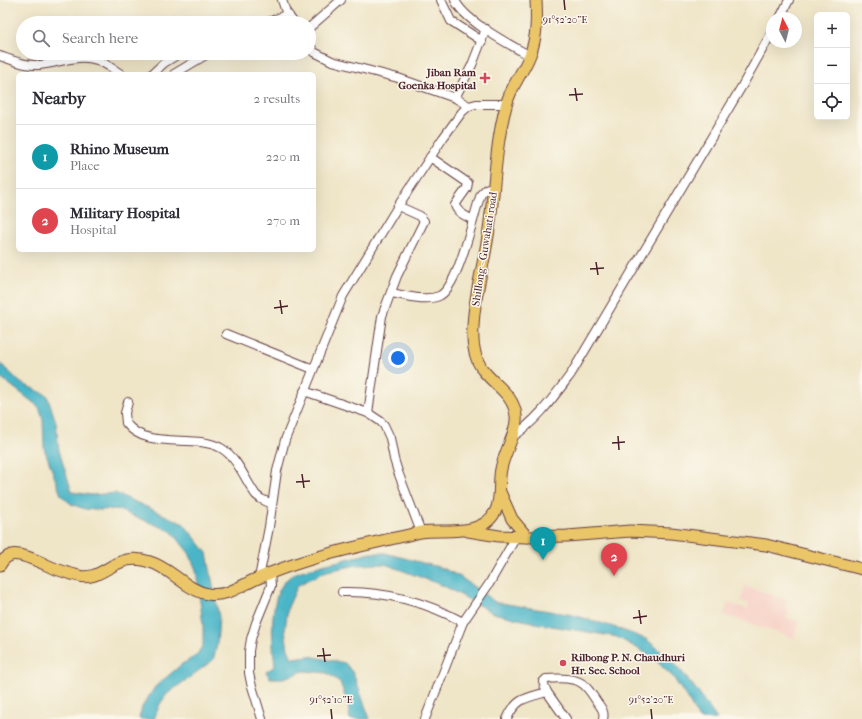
<!DOCTYPE html>
<html lang="en">
<head>
<meta charset="utf-8">
<style>
  body { margin:0; font-family:"IM FELL French Canon",serif; background:#f7f7f7; color:#2b2b33 }
  .controls { position:absolute; right:12px; top:12px; display:grid; overflow:hidden; border-radius:6px; box-shadow:0 4px 16px #0002 }
  .controls button { width:36px; height:36px; display:grid; place-items:center; padding:0; border:0; border-bottom:1px solid #e1e1e2; background:#fff; color:#2b2b33; font:20px sans-serif }
  .compass { position:absolute; left:766px; top:12px; width:36px; height:36px; border-radius:50%; background:#fff; box-shadow:0 4px 16px #0002; rotate:353deg }
  .you { position:absolute; left:398px; top:358px; width:14px; height:14px; margin:-10px; border:3px solid #fff; border-radius:50%; background:#1a73e8; box-shadow:0 0 0 6px #1a73e833 }
  .badge { display:grid; place-items:center; width:26px; height:26px; border-radius:50%; background:#d1495b; color:#fff; font-size:13px; font-weight:700 }
  .pin { position:absolute; translate:-50% -33px; filter:drop-shadow(0 1px 2px #0008) }
  .pin::after { content:''; position:absolute; top:21px; width:14px; height:12px; background:inherit; clip-path:polygon(0 0,100% 0,50% 100%) }
  .list { margin:0; padding:0; list-style:none }
  h2 { display:flex; justify-content:space-between; align-items:center; height:52px; margin:0; padding:0 16px; font-size:17px }
  h2 small { font-size:13px; font-weight:400; color:#7c7c81 }
  .list li { display:grid; grid-template-columns:26px 1fr auto; gap:12px; align-items:center; box-sizing:border-box; height:64px; padding:0 16px; border-top:1px solid #e1e1e2 }
  .list b { display:block; font-size:15px; white-space:nowrap }
  .list p { margin:0; font-size:13px; white-space:nowrap; color:#7c7c81 }
  .list em { font-size:13px; font-style:normal; color:#7c7c81 }
  .icon { flex:none; width:22px; height:22px; fill:none; stroke:currentColor; stroke-width:2; stroke-linecap:round; stroke-linejoin:round }
  .map { position:relative; flex:none; width:862px; height:719px; overflow:hidden }
  .search { position:absolute; background:#fff; box-shadow:0 4px 16px #0002; left:16px; top:16px; width:300px; height:44px; display:flex; align-items:center; gap:10px; box-sizing:border-box; padding:0 14px; border-radius:22px; color:#7c7c81; font-size:15px }
  .panel { position:absolute; background:#fff; box-shadow:0 4px 16px #0002; left:16px; top:72px; width:300px; height:180px; border-radius:6px }
  .map>svg:first-child { display:block }
</style>
</head>
<body>
<div class="map">
<svg width="862" height="719" viewBox="0 0 862 719">
  <rect width="100%" height="100%" fill="#fbf7ec"/>
  <filter id="ink" filterUnits="userSpaceOnUse"><feTurbulence type="fractalNoise" baseFrequency=".025" numOctaves="2"/><feDisplacementMap in="SourceGraphic" scale="8" xChannelSelector="R" yChannelSelector="G"/><feConvolveMatrix kernelMatrix="1 2 1 2 8 2 1 2 1" color-interpolation-filters="sRGB"/></filter>
  <filter id="wash" filterUnits="userSpaceOnUse"><feTurbulence type="fractalNoise" baseFrequency=".012" numOctaves="4" result="noise"/><feDisplacementMap in="SourceGraphic" scale="16" xChannelSelector="R" yChannelSelector="G"/><feGaussianBlur stdDeviation="0.9" result="paint"/><feColorMatrix in="noise" values="0 0 0 0 0 0 0 0 0 0 0 0 0 0 0 0 0 1.4 0 .05"/><feComposite in="paint" operator="in"/></filter>
  <g filter="url(#wash)">
    <rect width="100%" height="100%" fill="#efe5c7"/>
    <path fill="#f7d1c6" d="M745 586 787 600 784 608 789 610 786 618 799 622 794 638 724 615 728 603 748 609 749 604 740 601Z"/>
    <g fill="#4ab5c7" stroke="#4a6a79">
      <path d="M0 363 21 383 47 395 56 422 59 451 72 492 92 495 115 493 149 508 184 524 207 553 219 617 217 645 213 660 167 694 160 704 154 719H139L142 707 155 687 182 664 196 656 203 645V625L196 570 189 553 171 531 116 509 100 510 85 509 71 504 61 495 44 448 43 420 39 407 0 377Z"/>
      <path d="M371 553H385L442 568 459 576 495 602 573 615 611 626 646 639 672 660 695 688 717 719H699L690 703 673 677 651 656 617 637 540 624 493 613 444 586 385 564 357 565 327 571 298 585 288 607 285 630 288 649 292 658 309 656 345 663 353 673 370 719H350L348 705 340 682 327 673 304 671 284 678H270L266 672 275 666C272 642 267 591 291 576 299 570 313 568 323 565 339 561 355 557 371 553Z"/>
    </g>
  </g>
  <g filter="url(#ink)">
    <g fill="none" stroke-linecap="round" stroke-linejoin="round">
      <defs>
        <g id="minor">
          <path d="M282 0 286 12 294 23"/>
          <path d="M441 0 451 21 482 41"/>
          <path d="M455 0C464 21 509 44 530 56"/>
          <path d="M780 18 789 0"/>
          <path d="M266 23 283 16H289"/>
          <path d="M309 28 341 0"/>
          <path d="M309 44 314 52 332 61 398 78 455 98 469 106"/>
          <path d="M0 56C12 60 25 66 39 65 58 64 77 53 97 60 105 63 113 69 121 74"/>
          <path d="M152 74 164 63 180 53"/>
          <path d="M174 74 209 53"/>
          <path d="M455 98 472 65 486 29"/>
          <path d="M430 157 468 183 467 188 455 205C457 213 466 216 473 220"/>
          <path d="M391 293C405 295 425 302 439 296 459 287 473 215 481 194L486 189 494 186"/>
          <path d="M226 334 313 369"/>
          <path d="M304 391 368 413 380 421 384 425 390 438 394 459 398 472 421 532"/>
          <path d="M128 402 125 413 126 423C146 451 195 433 221 448 238 458 245 480 256 495L261 499 272 504"/>
          <path d="M368 413 382 316 397 276 424 221 420 216 398 206"/>
          <path d="M511 438C537 421 553 398 571 374L742 86 772 32"/>
          <path d="M259 578 269 527 277 471 285 440 343 296 398 206 443 138 462 112 469 106 476 104H506"/>
          <path d="M342 592C385 591 426 602 463 622"/>
          <path d="M547 692 566 719"/>
          <path d="M262 719 251 683 249 673V651L251 639 256 623 271 586 270 573"/>
          <path d="M425 719 463 622 489 584 516 537"/>
          <path d="M507 719C516 698 526 698 547 692L543 682 546 679C557 678 574 677 583 684 589 689 593 696 597 702 601 707 605 712 603 719"/>
        </g>
        <g id="highway">
          <path d="M500 492 512 519 527 537 567 536 630 531 671 533 766 545 862 569"/>
          <path d="M468 531 499 536 527 537"/>
          <path d="M0 565C2 561 6 557 11 555 22 552 45 565 56 569 64 572 71 574 79 576 96 580 106 567 121 562 130 558 141 559 150 562 171 568 186 590 208 594 227 597 240 586 256 579 308 556 366 545 421 532 445 529 482 537 495 512 502 500 498 482 501 469 504 452 518 431 516 416 514 394 494 385 482 369 474 357 472 341 473 327 474 294 485 262 489 229 495 188 495 145 506 106 510 87 523 73 530 55 537 37 537 19 536 0"/>
        </g>
      </defs>
      <use href="#minor" stroke="#633d42" stroke-width="10"/>
      <use href="#highway" stroke="#633d42" stroke-width="13"/>
      <use href="#minor" stroke="#fff" stroke-width="8"/>
      <use href="#highway" stroke="#ebc669" stroke-width="11"/>
    </g>
  </g>
  <path fill="none" stroke="#4a1f2b" stroke-width="1.5" d="M564 0 565 10M575 88 577 101M569 95 583 94M596 262 598 275M590 269 604 268M280 300 282 314M274 308 288 306M618 436 619 450M612 443 625 442M302 474 304 488M296 482 310 481M639 610 641 624M633 618 647 616M323 648 325 662M317 656 331 655M331 709 332 719M651 709 652 719"/>
  <g fill="#d1495b" stroke="#fbf7ec" stroke-width="1.5">
    <path d="M483 72h4v4h4v4h-4v4h-4v-4h-4v-4h4z"/>
    <circle cx="563" cy="663" r="4"/>
  </g>
  <g text-anchor="middle" stroke-width="3" stroke-linejoin="round" paint-order="stroke">
    <g font-size="11" font-weight="bold" fill="#4a1f2b" stroke="#fbf7ec" text-anchor="end">
      <text x="476" y="76">Jiban Ram<tspan x="476" dy="13">Goenka Hospital</tspan></text>
      <text x="571" y="661" text-anchor="start">Rilbong P. N. Chaudhuri<tspan x="571" dy="13">Hr. Sec. School</tspan></text>
    </g>
    <g font-size="11" fill="#4a1f2b" stroke="#fbf7ec">
      <text transform="translate(484 249) rotate(-81)" y="4">Shillong - Guwahati road</text>
    </g>
  </g>
  <g font-size="10" text-anchor="middle" fill="#4a1f2b" stroke="#fbf7ec" stroke-width="3" stroke-linejoin="round" paint-order="stroke">
    <text x="565" y="23">91°52'20"E</text>
    <text x="331" y="703">91°52'10"E</text>
    <text x="651" y="703">91°52'20"E</text>
  </g>
</svg>
<div class="controls">
<button>+</button>
<button>−</button>
<button><svg class="icon" aria-label="locate" viewBox="0 0 24 24"><circle cx="12" cy="12" r="6"/><path d="M12 2v4M12 18v4M2 12h4M18 12h4"/></svg></button>
</div>
<svg class="compass" viewBox="-18 -18 36 36"><path d="M0-13l5 13h-10z" fill="#e53935"/><path d="M0 13l5-13h-10z" fill="#7c7c81"/></svg>
<div class="you"></div>
<div class="pin badge" style="left:543px;top:560px;background:#0f9aa8">1</div>
<div class="pin badge" style="left:614px;top:576px;background:#e0444e">2</div>
<div class="search"><svg class="icon" aria-label="search" viewBox="0 0 24 24"><circle cx="10" cy="10" r="6"/><path d="M15 15l6 6"/></svg>Search here</div>
<section class="panel">
<h2>Nearby<small>2 results</small></h2>
<ul class="list">
<li><span class="badge" style="background:#0f9aa8">1</span><div><b>Rhino Museum</b><p>Place</p></div><em>220 m</em></li>
<li><span class="badge" style="background:#e0444e">2</span><div><b>Military Hospital</b><p>Hospital</p></div><em>270 m</em></li>
</ul>
</section>
</div>
</body>
</html>
